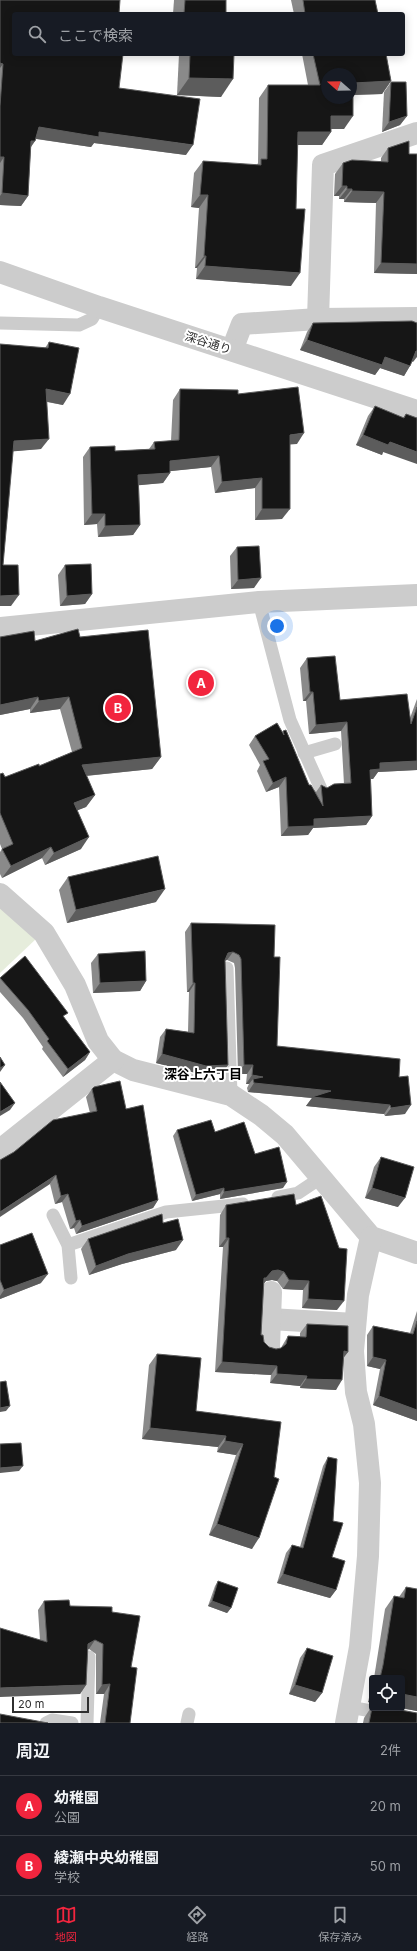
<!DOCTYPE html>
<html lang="ja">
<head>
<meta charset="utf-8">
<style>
  body { margin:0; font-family:Inter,"Noto Sans JP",sans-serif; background:#242831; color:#f1f3f6 }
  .controls { position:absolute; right:12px; bottom:12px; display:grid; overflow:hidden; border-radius:4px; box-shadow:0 2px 10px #0003 }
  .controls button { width:36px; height:36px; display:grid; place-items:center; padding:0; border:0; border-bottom:1px solid #363941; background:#171b24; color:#f1f3f6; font:20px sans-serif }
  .compass { position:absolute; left:321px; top:68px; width:36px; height:36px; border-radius:50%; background:#171b24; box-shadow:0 2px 10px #0003; rotate:290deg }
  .scale { position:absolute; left:12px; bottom:10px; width:77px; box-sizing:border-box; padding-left:4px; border:2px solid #2f2f2f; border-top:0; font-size:11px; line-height:14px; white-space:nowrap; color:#2f2f2f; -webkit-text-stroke:3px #fff; paint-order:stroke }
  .you { position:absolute; left:277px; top:626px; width:14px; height:14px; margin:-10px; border:3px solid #fff; border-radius:50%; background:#1a73e8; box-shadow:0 0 0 6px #1a73e833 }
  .badge { display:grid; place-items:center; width:26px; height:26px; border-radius:50%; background:#f2253e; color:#fff; font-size:13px; font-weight:700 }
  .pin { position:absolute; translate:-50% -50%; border:2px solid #fff; box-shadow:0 1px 4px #0006 }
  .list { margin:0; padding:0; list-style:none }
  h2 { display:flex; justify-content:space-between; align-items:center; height:52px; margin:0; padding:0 16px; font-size:17px }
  h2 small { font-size:13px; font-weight:400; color:#9ea1a6 }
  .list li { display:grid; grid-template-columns:26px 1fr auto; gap:12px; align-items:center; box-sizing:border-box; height:60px; padding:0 16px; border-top:1px solid #363941 }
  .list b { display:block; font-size:15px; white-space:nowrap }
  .list p { margin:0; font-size:13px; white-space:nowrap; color:#9ea1a6 }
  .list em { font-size:13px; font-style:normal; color:#9ea1a6 }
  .icon { flex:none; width:22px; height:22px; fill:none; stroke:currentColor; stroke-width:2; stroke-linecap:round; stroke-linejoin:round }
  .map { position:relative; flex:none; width:417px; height:1723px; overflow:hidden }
  .search { position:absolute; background:#171b24; box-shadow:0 2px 10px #0003; left:12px; right:12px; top:12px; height:44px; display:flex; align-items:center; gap:10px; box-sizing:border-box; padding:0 14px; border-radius:4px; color:#9ea1a6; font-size:15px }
  .sheet { height:172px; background:#171b24 }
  nav { display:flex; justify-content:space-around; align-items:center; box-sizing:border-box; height:56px; border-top:1px solid #363941; background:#171b24; font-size:11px; color:#9ea1a6 }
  nav a { display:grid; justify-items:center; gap:2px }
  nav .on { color:#f2253e }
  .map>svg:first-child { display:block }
</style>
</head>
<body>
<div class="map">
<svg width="417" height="1723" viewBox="0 0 417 1723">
  <rect width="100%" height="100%" fill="#fff"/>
  <path fill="#e6eddc" d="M0 907 37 938 0 973Z"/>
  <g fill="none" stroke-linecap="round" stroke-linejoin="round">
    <g stroke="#ccc" stroke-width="13">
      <path d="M0 323 79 325 92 319 99 307"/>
      <path d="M259 602 290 720 321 789"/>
      <path d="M304 753 335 744"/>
      <path d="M227 968 231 1095"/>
      <path d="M278 1197 298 1193 322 1177"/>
      <path d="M53 1215 68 1245 71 1278"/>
      <path d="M68 1245 166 1212 243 1204"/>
      <path d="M349 1707 417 1719"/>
      <path d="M46 1723 52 1720 72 1723"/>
      <path d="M87 1723 89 1657"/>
      <path d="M187 1723 189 1714"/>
    </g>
    <g stroke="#ccc" stroke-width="22">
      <path d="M318 319 323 165 417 133"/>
      <path d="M232 350 242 324 318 319 417 318"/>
      <path d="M0 628 259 602 417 595"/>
      <path d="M0 894 44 933 75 985 98 1041 113 1060 133 1070 231 1095 261 1115 285 1135 371 1237 417 1253"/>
      <path d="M0 1150 113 1060"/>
      <path d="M270 1319 355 1324"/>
      <path d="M269 1346 271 1292"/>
      <path d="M346 1723 360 1647 368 1556 370 1483 364 1424 356 1392 353 1351 358 1295 371 1237"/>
    </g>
    <path stroke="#ccc" stroke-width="22" d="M0 272 99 307 417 411"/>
  </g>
  <g fill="#8a8a8a">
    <path d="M0 0 14 14 119 88 186 155 94 143 91 147 36 139 31 147 28 196 21 206 0 205Z"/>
    <path d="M174 0H226V14H173Z"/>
    <path d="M291 0H375L378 14H294Z"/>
    <path d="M179 54H234L221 97 177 95Z"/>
    <path d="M302 54H386L391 81 382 94 353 95 344 129H331V132L322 145H297L291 286 196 279 197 268H195L199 208 191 207 194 173 203 161 257 165 258 163 259 98 268 85H308Z"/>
    <path d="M391 82 407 116 400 125 382 132 384 92Z"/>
    <path d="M388 148 409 154H417V274L374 273 376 203 344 202V199H339V196H334L335 174 343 163 381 161V158Z"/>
    <path d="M313 323 413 362H412L404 376 380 368 375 375 300 350 307 332Z"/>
    <path d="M49 342 63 405 47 402 41 449 13 451 3 565 11 606H0V344L45 348Z"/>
    <path d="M180 389 238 394 297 444H290L282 519 255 520V488L215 493 211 467 170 471V473L163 483 139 485 140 525 133 535 98 537 97 524 84 525 83 457 90 447 115 451 149 449 154 442 171 441 173 400Z"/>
    <path d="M375 406 403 418 406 414 417 418 383 452 382 455 356 445 368 416Z"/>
    <path d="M237 547 254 588 231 589 230 556Z"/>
    <path d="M65 565 92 594 85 604 60 606 58 575Z"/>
    <path d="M0 637 35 641 80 637 161 757 152 769 86 776 95 795 86 807 77 810 81 849 45 865 42 858 2 878 0 874V852L2 849 0 844V774L5 777 39 766 72 752 60 709 30 713V709L0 715Z"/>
    <path d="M307 658 340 700 410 718 417 699V770L378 772 373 779H371L372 816 366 825 313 828 308 835 281 836 279 787 266 792 257 771 260 765 249 745 255 736 282 733 283 731 309 785 316 792 321 785 327 788 344 784 341 731 309 734 306 701H303L300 668Z"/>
    <path d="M68 877 156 902 67 923 59 890Z"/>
    <path d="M191 923 274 957 277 1046 399 1077 405 1114 385 1116 384 1114 306 1106 312 1098 248 1092 247 1088 249 1084H246L247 1074H238L235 968 234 963 227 960 225 961 222 1074H200L156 1063 160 1037 166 1029 188 1032 189 992H187L185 932Z"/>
    <path d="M98 954 146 981 140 991 93 993 91 963Z"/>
    <path d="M25 956 64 1018 90 1052 85 1060 63 1077 42 1049 43 1047 23 1018 0 992V978Z"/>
    <path d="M92 1089 126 1109 158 1200 153 1208 76 1234 74 1228 70 1229 62 1202 55 1204 50 1184 90 1113 86 1097Z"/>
    <path d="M177 1130 215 1132 255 1154 283 1188 220 1199V1194L192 1201 173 1136Z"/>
    <path d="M381 1157 398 1207 365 1198 374 1167Z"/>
    <path d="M226 1205H296L337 1310 302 1308 303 1290 283 1289 277 1281 272 1280 266 1281 264 1283 261 1335 264 1342 269 1347 276 1349 281 1348 282 1346 288 1336H300V1333L307 1324 348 1352 344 1357 336 1390 300 1388V1386L270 1383 271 1375 215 1372 223 1247H219L220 1215Z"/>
    <path d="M163 1223 176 1250 122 1264 89 1275 81 1249 88 1239Z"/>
    <path d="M0 1245 41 1283 0 1299Z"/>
    <path d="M417 1311V1421L373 1405 380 1369 367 1366V1335L373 1326 410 1333Z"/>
    <path d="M157 1354 196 1411 281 1422 252 1549 209 1535 236 1455 217 1452 218 1447 142 1439 149 1365Z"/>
    <path d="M328 1457 333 1521 332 1557 336 1590 330 1598 277 1583 286 1553 292 1545 300 1547 323 1466Z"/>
    <path d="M218 1581 231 1608 227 1613 208 1606 215 1586Z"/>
    <path d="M406 1587 417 1711 401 1708H402V1678H374L385 1609 394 1596 399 1597Z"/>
    <path d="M44 1601 70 1606 112 1612 131 1667 130 1723H100L104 1694H96V1654L89 1649H88L86 1685 80 1694 40 1640 38 1610Z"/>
    <path d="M307 1648 322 1693 315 1702 289 1694 300 1658Z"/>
    <path d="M372 1685V1703L368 1702Z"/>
    <path d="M372 1706V1708L417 1723H363L364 1718Z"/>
  </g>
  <g fill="#5c5c5c">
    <path d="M0 63 3 64 0 68Z"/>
    <path d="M189 78 233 79 221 97 177 95Z"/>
    <path d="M391 81 382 94 351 95 353 83Z"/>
    <path d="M331 116H353L344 129H322Z"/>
    <path d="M407 116 400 125 382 132 389 122Z"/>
    <path d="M39 127 99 132 193 145 186 155 94 143 91 147 31 138Z"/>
    <path d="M298 132H331L322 145H289Z"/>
    <path d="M31 141H35L28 151Z"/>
    <path d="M0 157H4L0 163Z"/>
    <path d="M342 186H347L339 196H334Z"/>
    <path d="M347 189H352L344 199H339Z"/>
    <path d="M352 191 384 192 376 203 344 202Z"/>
    <path d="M2 193 28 196 21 206 0 205V196Z"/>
    <path d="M200 195H208L199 208 191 207Z"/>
    <path d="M204 256H206L197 268H195Z"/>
    <path d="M381 263 417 264V274L374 273Z"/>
    <path d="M205 266 300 273 291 286 196 279Z"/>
    <path d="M307 340 385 357 410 366 404 376 380 368 375 375 300 350Z"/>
    <path d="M416 351H417V357L413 362 409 360Z"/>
    <path d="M46 389 70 394 63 405 39 400Z"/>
    <path d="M304 433 297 444 283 445 290 435Z"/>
    <path d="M363 435 390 442 417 452V464L383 452 382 455 356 445Z"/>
    <path d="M49 439 41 449 6 452 14 441Z"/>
    <path d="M219 456 211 467 162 472 170 461Z"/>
    <path d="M170 473 163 483 131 486 138 475Z"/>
    <path d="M262 478 255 488 215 493 222 482Z"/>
    <path d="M262 509H290L282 519 255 520Z"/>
    <path d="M92 514H105L97 524 84 525Z"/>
    <path d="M140 525 133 535 98 537 105 526Z"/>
    <path d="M261 578 254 588 231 589 238 580Z"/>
    <path d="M92 594 85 604 60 606 67 596Z"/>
    <path d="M19 595 11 606H0V596Z"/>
    <path d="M310 692H313L306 701H303Z"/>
    <path d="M38 697 30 709 0 715V705Z"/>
    <path d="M69 697 60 709 30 713 39 701Z"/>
    <path d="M347 722 341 731 309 734 316 725Z"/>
    <path d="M161 757 152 769 74 777 82 765Z"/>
    <path d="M417 761V770L378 772 373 779H364L370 770 380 763Z"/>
    <path d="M286 777 279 787 266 792 273 783Z"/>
    <path d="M95 795 86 807 66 815 74 803Z"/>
    <path d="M372 816 366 825 313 828 308 835 281 836 288 827 314 819Z"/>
    <path d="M89 837 81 849 45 865 54 853Z"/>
    <path d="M51 847 42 858 2 878 11 866Z"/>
    <path d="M165 889 156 902 67 923 76 910Z"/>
    <path d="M233 952 227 960 222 961 228 953Z"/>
    <path d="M146 981 140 991 93 993 100 983Z"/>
    <path d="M193 983H195L189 992H187Z"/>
    <path d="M90 1052 85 1060 63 1077 68 1069Z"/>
    <path d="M162 1054 228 1065 222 1074H200L156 1063Z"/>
    <path d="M5 1065 0 1072V1068Z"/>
    <path d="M244 1065H253L247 1074H238Z"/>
    <path d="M252 1075 331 1091 390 1105 384 1114 306 1106 312 1098 248 1092 254 1083 253 1079 249 1084H246Z"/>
    <path d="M15 1103 10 1110 0 1116V1112Z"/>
    <path d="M411 1105 405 1114 385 1116 391 1108Z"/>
    <path d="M56 1175 50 1184 0 1217V1212Z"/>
    <path d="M287 1182 283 1188 220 1199 224 1192Z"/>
    <path d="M224 1188 220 1194 192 1201 196 1195Z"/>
    <path d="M372 1188 405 1198 398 1207 365 1198Z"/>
    <path d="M68 1194 62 1202 55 1204 61 1196Z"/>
    <path d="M158 1200 153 1208 76 1234 82 1226Z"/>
    <path d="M80 1220 74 1228 70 1229 76 1221Z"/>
    <path d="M226 1238H229L223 1247H219Z"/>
    <path d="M183 1240 176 1250 122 1264 89 1275 96 1266 128 1254Z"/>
    <path d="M278 1270 284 1272 277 1281 272 1280 266 1281 260 1288 264 1278 272 1271Z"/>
    <path d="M48 1274 41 1283 0 1299V1296L4 1290Z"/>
    <path d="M289 1280 309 1281 303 1290 283 1289Z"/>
    <path d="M308 1299 344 1301 337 1310 302 1308Z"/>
    <path d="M344 1351 348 1352 341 1361Z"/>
    <path d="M373 1357 386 1360 380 1369 367 1366Z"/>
    <path d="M222 1362 277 1366 271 1375 215 1372Z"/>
    <path d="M277 1374 307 1376 300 1386 270 1383Z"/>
    <path d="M306 1379 342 1380 336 1390 300 1388Z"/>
    <path d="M379 1396 417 1410V1421L373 1405Z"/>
    <path d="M10 1406 6 1411 0 1412V1408Z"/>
    <path d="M150 1428 226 1436 218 1447 142 1439Z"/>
    <path d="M225 1441 243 1444 236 1455 217 1452Z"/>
    <path d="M23 1466 19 1471 0 1473V1468Z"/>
    <path d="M217 1524 259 1538 252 1549 209 1535Z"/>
    <path d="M283 1574 336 1590 330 1598 277 1583Z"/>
    <path d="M212 1601 231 1608 227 1613 208 1606Z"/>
    <path d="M95 1640 89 1649 82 1653 88 1644Z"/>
    <path d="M110 1684 104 1694H96L102 1685Z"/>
    <path d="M86 1685 80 1694 0 1697V1688Z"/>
    <path d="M295 1685 322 1693 315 1702 289 1694Z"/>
    <path d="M402 1694 417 1697V1711L401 1708H402Z"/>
    <path d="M372 1696V1703L368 1702Z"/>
  </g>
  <g fill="#161616" stroke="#5c5c5c" fill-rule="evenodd">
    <path d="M0 0H120L119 14H14V54H123L119 88 200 99 193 145 99 132V137L39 127 35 141H31L28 196 2 193 4 157H0V106L3 64 0 63Z"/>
    <path d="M185 0H226V14H184Z"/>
    <path d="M303 0H375L378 14H305Z"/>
    <path d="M190 54H234L233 79 189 78Z"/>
    <path d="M313 54H386L391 81 353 83V116H331V132H298L296 209H305L300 273 205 266 206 256H204L208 195H200L203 161 261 165V159H267L268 85H320ZM327 74H351V98H327Z"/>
    <path d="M391 82H406L407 116 389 122Z"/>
    <path d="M409 141V154H417V264L381 263 384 192 352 191V189H347V186H342L343 163 352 160 388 162V148Z"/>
    <path d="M412 321 417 323V351H416L410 366 385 357 382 365 307 340 313 323Z"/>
    <path d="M49 342 79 348 70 394 46 389 49 439 14 441 3 565H18L19 595 0 596V344L48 348Z"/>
    <path d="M298 387 304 433 290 435V509H262V478L222 482 219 456 170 461V473L138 475 140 525 105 526V514H92L90 447 115 446V451L155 449 154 442 179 440 180 389 238 390V394Z"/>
    <path d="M375 406 404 418 406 414 417 418V452L390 442 388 445 363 435Z"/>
    <path d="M259 546 261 578 238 580 237 547Z"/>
    <path d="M91 564 92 594 67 596 65 565Z"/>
    <path d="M78 629 80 637 148 630 161 757 82 765 95 795 74 803 89 837 54 853 51 847 11 866 2 849 13 844 0 813V774L3 773 5 777 39 764V766L82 748 69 697 39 701 38 697 0 705V637L34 631 35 641Z"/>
    <path d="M335 656 340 700 407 694 411 724 417 707V761L380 763V769L370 770 372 816 314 819V826L288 827 286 777 273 783 263 761 269 759 255 736 277 723 284 735 283 731 286 730 309 785H311L323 806 321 785 327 788 334 784 351 783 347 722 316 725 313 692H310L307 658Z"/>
    <path d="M158 856 165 889 76 910 68 877Z"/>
    <path d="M191 923 275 925 274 957H280L277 1046 400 1059 399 1077 408 1076 411 1105 391 1108 390 1105 312 1097 331 1091 254 1083 253 1079 263 1077 252 1075 253 1065H244L241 959 239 955 233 952 228 953 225 960 228 1065 206 1066 162 1054 166 1029 194 1033 195 983H193Z"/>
    <path d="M145 951 146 981 100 983 98 954Z"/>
    <path d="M25 956 68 1013 63 1016 90 1052 68 1069 47 1041 49 1039 28 1010 0 978Z"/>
    <path d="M0 1057 5 1065 0 1068Z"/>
    <path d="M120 1081 126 1109 143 1105 158 1200 82 1226 80 1220 76 1221 68 1194 61 1196 56 1175 0 1212V1160L14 1152 53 1120 97 1111 92 1089 94 1087Z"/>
    <path d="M0 1082 15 1103 0 1112Z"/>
    <path d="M211 1120 215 1132 244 1122 255 1154 279 1147 287 1182 224 1192V1188L196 1195 177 1130Z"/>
    <path d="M381 1157 414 1167 405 1198 372 1188Z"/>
    <path d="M294 1194 296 1205 321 1196 339 1248 347 1249 344 1301 308 1299 309 1281 289 1280 284 1272 278 1270 272 1271 266 1278H264L261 1335H263L264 1342 269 1347 276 1349 281 1348 286 1344 288 1336 306 1337 307 1324 348 1326V1352L344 1351 342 1380 306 1379 307 1376 277 1374V1366L222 1362 229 1238H226V1205Z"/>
    <path d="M162 1214 163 1223 178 1219 183 1240 128 1254 96 1266 88 1239Z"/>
    <path d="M32 1233 48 1274 4 1290 0 1280V1245Z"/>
    <path d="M417 1321V1410L379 1396 386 1360 373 1357V1326L413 1334Z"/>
    <path d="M157 1354 201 1358 196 1411 281 1422 274 1477 279 1479 259 1538 217 1524 243 1444 225 1441 226 1436 150 1428Z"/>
    <path d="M6 1381 10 1406 0 1408V1382Z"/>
    <path d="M21 1443 23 1466 0 1468V1444Z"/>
    <path d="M328 1457 337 1459 333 1521 343 1523 332 1557 345 1561 336 1590 283 1574 292 1545 303 1548Z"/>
    <path d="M218 1581 238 1588 231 1608 212 1601Z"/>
    <path d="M406 1587 417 1589V1697L402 1694V1678H380L383 1665 394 1596 404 1598Z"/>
    <path d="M69 1600 70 1606 112 1607V1612L140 1616 131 1667 137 1668 130 1723H105L110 1684 102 1685 103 1644 95 1640 88 1644 86 1685 0 1688V1628L47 1642 44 1601Z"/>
    <path d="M307 1648 333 1656 322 1693 295 1685Z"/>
    <path d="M372 1708H389L417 1713V1723H369Z"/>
    <path d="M0 1714 48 1723H0Z"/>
  </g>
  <g text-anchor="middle" stroke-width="4" stroke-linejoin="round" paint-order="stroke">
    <g font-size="12" fill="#2f2f2f" stroke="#fff">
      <text transform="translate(208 343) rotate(18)" y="4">深谷通り</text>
    </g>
    <g font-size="13" font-weight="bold" fill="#000" stroke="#fff">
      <text x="203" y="1079">深谷上六丁目</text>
    </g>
  </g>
</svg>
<div class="controls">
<button><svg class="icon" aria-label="locate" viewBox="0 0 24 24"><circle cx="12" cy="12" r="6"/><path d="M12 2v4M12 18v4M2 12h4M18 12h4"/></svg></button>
</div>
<svg class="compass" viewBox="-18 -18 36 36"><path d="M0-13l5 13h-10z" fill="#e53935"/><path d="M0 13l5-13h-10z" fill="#9ea1a6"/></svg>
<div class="scale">20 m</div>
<div class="you"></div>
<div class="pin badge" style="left:201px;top:683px">A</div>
<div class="pin badge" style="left:118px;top:708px">B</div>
<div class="search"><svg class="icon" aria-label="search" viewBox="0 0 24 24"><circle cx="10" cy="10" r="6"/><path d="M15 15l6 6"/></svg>ここで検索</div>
</div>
<section class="sheet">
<h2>周辺<small>2件</small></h2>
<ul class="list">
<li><span class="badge">A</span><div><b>幼稚園</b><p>公園</p></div><em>20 m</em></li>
<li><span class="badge">B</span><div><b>綾瀬中央幼稚園</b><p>学校</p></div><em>50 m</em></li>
</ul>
</section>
<nav>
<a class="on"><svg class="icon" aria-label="map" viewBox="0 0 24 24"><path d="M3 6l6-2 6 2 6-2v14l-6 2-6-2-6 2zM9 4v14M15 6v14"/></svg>地図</a>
<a><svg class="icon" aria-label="directions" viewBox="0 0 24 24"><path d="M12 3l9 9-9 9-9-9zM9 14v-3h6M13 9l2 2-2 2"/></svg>経路</a>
<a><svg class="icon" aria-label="saved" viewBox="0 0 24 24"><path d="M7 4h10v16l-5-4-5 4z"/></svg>保存済み</a>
</nav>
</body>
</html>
